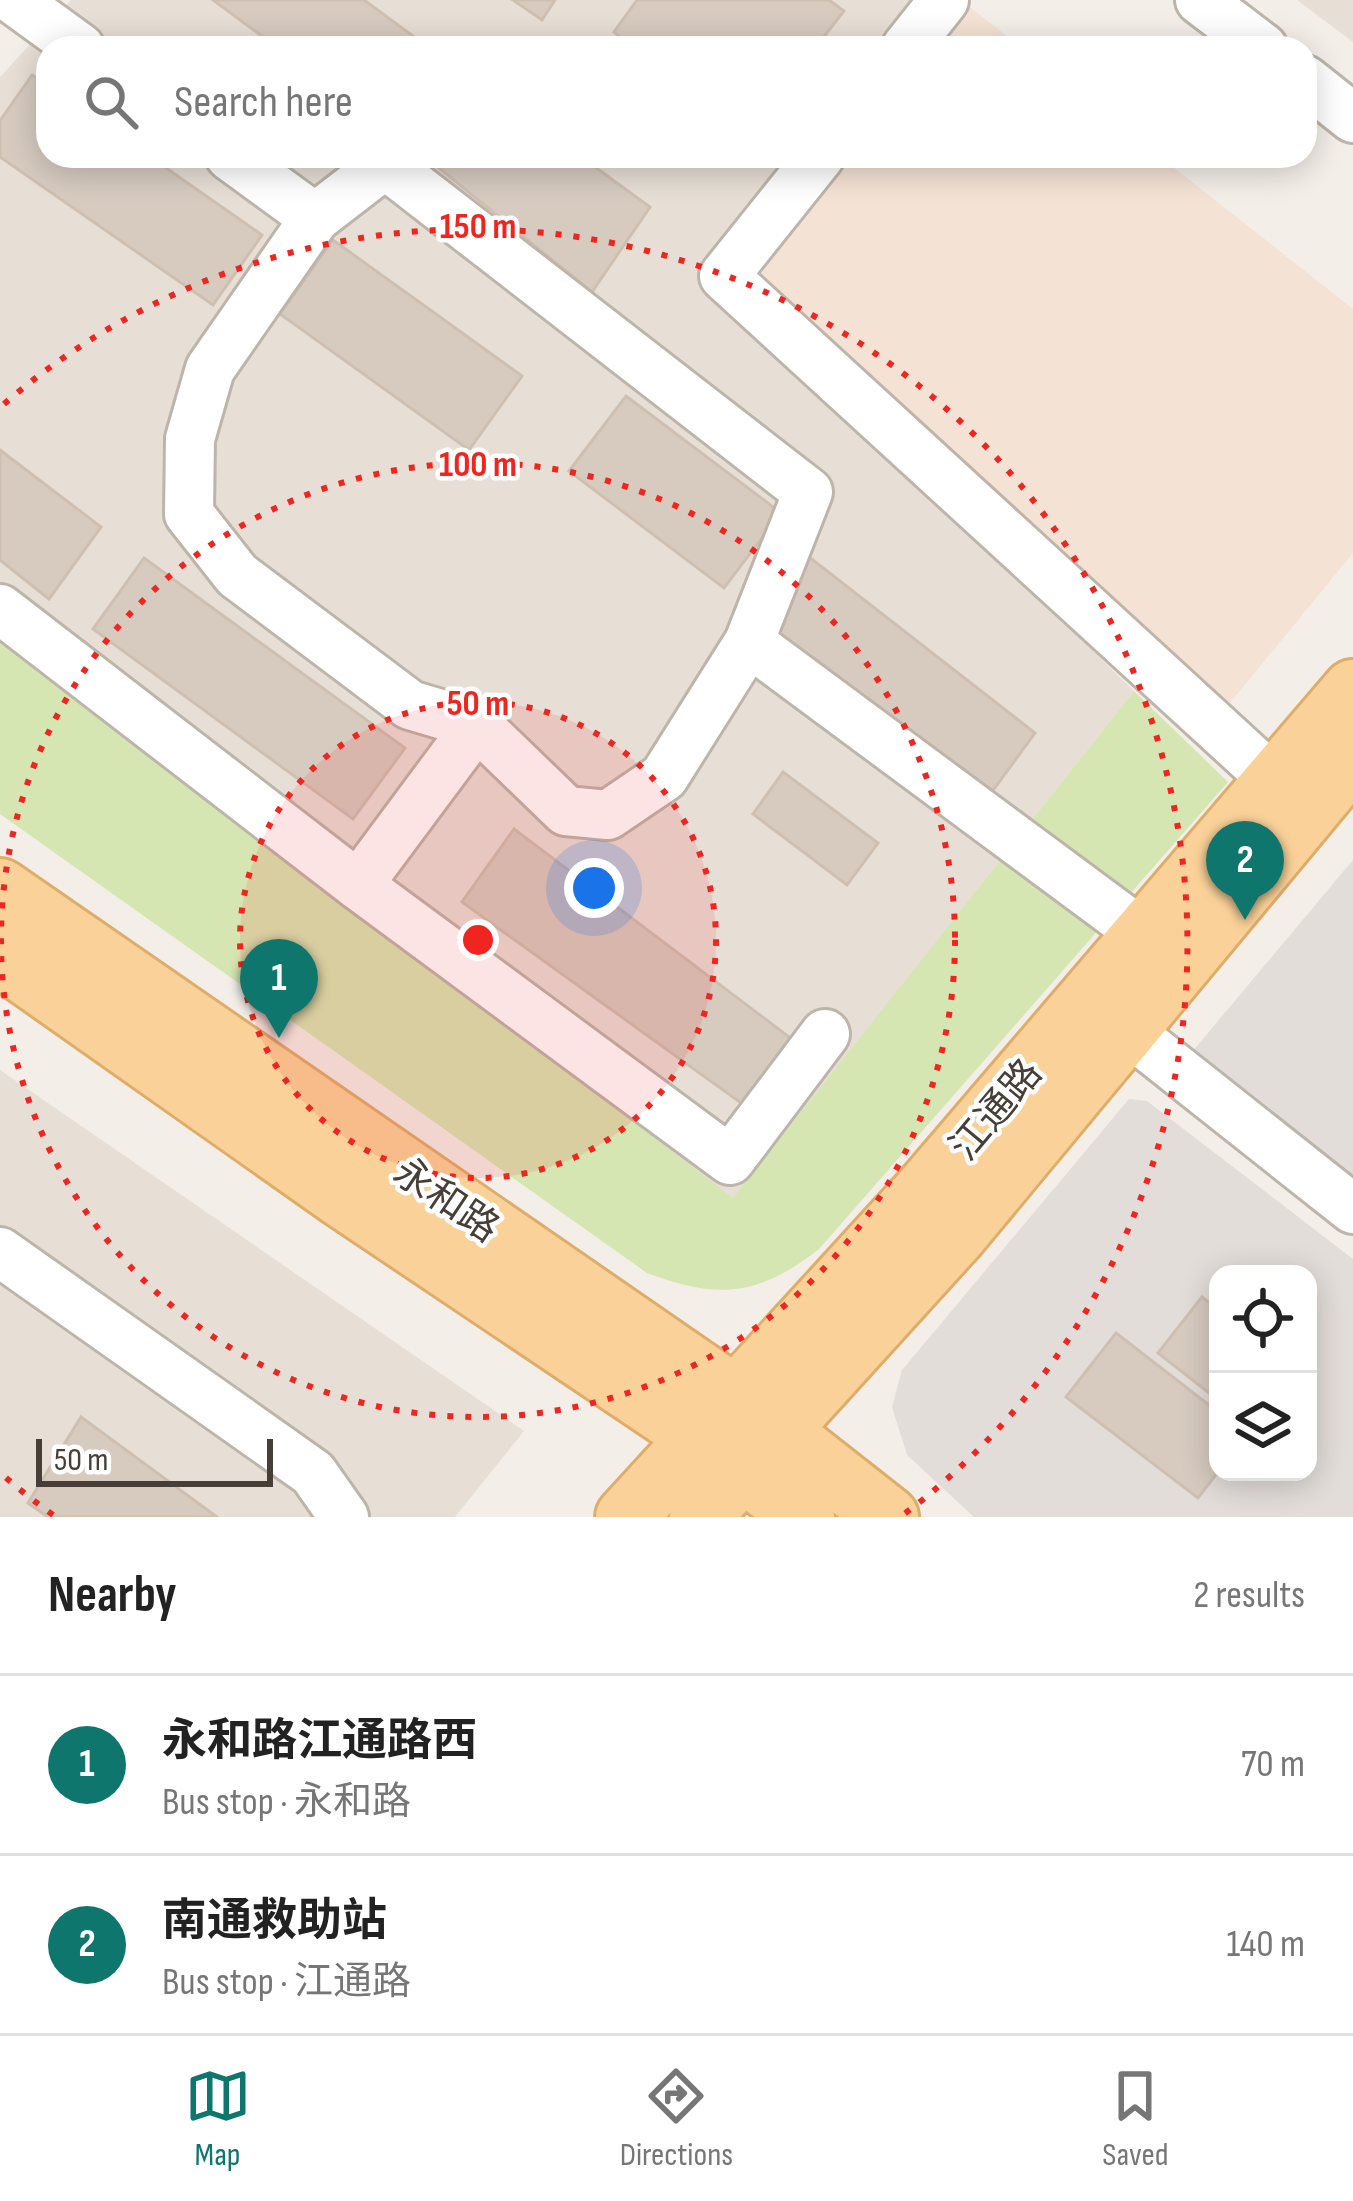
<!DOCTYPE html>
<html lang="en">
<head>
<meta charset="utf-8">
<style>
  body { margin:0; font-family:"Sofia Sans Condensed","Noto Sans SC",sans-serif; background:#f6f6f6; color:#222 }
  .controls { position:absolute; right:36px; bottom:36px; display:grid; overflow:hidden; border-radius:24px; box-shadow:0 6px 30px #0003 }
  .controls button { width:108px; height:108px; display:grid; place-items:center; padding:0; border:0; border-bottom:3px solid #e0e0e0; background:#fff; color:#222; font:60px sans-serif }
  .scale { position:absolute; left:36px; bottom:30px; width:237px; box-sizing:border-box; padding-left:12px; border:6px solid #463e37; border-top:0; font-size:33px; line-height:42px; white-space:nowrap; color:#463e37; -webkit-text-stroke:9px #fff; paint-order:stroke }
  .you { position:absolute; left:594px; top:888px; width:42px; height:42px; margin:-30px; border:9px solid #fff; border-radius:50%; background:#1a73e8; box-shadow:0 0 0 18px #1a73e833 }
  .badge { display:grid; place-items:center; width:78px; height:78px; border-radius:50%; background:#0f766e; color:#fff; font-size:39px; font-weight:700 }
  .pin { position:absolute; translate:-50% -99px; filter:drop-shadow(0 3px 6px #0008) }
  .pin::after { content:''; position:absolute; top:63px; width:42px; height:36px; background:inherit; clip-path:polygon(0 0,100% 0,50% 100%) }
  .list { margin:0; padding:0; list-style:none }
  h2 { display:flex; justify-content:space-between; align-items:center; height:156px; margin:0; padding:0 48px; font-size:51px }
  h2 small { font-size:39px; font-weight:400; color:#767676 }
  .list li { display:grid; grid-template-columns:78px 1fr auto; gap:36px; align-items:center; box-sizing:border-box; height:180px; padding:0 48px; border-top:3px solid #e0e0e0 }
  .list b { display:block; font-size:45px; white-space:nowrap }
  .list p { margin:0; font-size:39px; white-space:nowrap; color:#767676 }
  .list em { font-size:39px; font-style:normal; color:#767676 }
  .icon { flex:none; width:66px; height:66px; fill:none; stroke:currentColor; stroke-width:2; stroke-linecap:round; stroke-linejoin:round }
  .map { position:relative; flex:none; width:1353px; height:1517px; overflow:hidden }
  .search { position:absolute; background:#fff; box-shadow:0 6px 30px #0003; left:36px; right:36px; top:36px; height:132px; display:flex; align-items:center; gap:30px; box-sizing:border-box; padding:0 42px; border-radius:36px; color:#767676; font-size:45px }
  .sheet { height:516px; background:#fff }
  nav { display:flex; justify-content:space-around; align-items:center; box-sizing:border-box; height:168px; border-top:3px solid #e0e0e0; background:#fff; font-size:33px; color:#767676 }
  nav a { display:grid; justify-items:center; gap:6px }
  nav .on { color:#0f766e }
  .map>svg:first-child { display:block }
</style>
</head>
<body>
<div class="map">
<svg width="1353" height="1517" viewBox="0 0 1353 1517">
  <rect width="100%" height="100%" fill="#f3eee8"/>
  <g fill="#e7dfd6">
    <path d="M71 0H925L887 48H48V156H801L707 276 1134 691 733 1199 0 638V77Z"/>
    <path d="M1297 0H1353V42Z"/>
    <path d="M0 1070 524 1431 455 1517H0Z"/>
  </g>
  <g fill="#f4e2d4">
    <path d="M961 0 1022 48H922Z"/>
    <path d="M839 156H1159L1353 309V553L1224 710 743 281Z"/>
  </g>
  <g fill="#e2ddd9" fill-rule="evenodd">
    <path d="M1353 860V1183L1187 1058Z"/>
    <path d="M1129 1099 1147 1101 1353 1259V1517H974L907 1455 892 1407 902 1370ZM1218 1274H1308V1472H1218Z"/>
  </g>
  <path fill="#d5e6b2" d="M0 638 733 1198 1134 691 1228 782 819 1249C759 1296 718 1300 647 1273L0 814Z"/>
  <g fill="#d7cbc0" stroke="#cfbfb1" stroke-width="3">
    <path d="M213 0H364L413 36 405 48H278Z"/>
    <path d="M513 0H555L542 20Z"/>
    <path d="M637 0H829L844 11 815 48H633L614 32Z"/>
    <path d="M32 75 48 86V156H149L262 235 213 305 0 157V121Z"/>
    <path d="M424 156H580L650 207 592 292Z"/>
    <path d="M333 240 522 376 469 450 280 314Z"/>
    <path d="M626 396 781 513 724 588 569 471Z"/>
    <path d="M0 450 101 527 49 599 0 560Z"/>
    <path d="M809 557 1035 733 986 800 758 628Z"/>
    <path d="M144 558 405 748 353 819 93 629Z"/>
    <path d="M783 772 878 843 847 885 753 814Z"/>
    <path d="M514 829 797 1043 748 1108 462 902Z"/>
    <path d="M1202 1297 1218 1310V1400L1158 1353Z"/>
    <path d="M1116 1333 1218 1412V1472L1198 1498 1066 1397Z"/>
    <path d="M81 1417 217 1517H48L28 1503Z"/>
  </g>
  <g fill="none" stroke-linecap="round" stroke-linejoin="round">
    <defs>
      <g id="minor">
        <path d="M14 0 80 48"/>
        <path d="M1200 0 1263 48"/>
        <path d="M906 48 944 0"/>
        <path d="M1305 80 1353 118"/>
        <path d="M230 156 315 218"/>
        <path d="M820 156 724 276 1275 781"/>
        <path d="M385 164 808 492 749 642 664 777 608 815 566 811 477 725 410 705 237 575 189 514 190 439 210 369 315 218Z"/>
        <path d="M0 609 358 885 730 1160 825 1034"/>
        <path d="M749 642 1143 934"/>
        <path d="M358 885 477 725"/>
        <path d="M1127 1030 1353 1209"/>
        <path d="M0 1252 313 1473 344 1517"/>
      </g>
      <g id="major">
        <path d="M0 889 734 1396 888 1517"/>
        <path d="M0 956 339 1195 698 1436 804 1517"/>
        <path d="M626 1517 925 1190 1353 690"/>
        <path d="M700 1517 957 1234 1353 757"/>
      </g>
    </defs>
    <use href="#minor" stroke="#beb5aa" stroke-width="54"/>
    <use href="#major" stroke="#dfad6a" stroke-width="66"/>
    <use href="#minor" stroke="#fff" stroke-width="48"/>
    <use href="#major" stroke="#fad299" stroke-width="60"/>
  </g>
  <circle cx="478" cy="940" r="238" fill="#f12520" fill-opacity=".12"/>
  <g fill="none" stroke="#f12520" stroke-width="6" stroke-dasharray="6 12">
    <circle cx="478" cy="940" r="238"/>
    <circle cx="478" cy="940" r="477"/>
    <path d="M53 1515A715 715 0 0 1 4 1476M4 404A715 715 0 1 1 903 1515"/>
  </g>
  <g text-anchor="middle" stroke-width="9" stroke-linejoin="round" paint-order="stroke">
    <g font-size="39" fill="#463e37" stroke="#fff">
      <text transform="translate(995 1109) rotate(-50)" y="14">江通路</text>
      <text transform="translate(447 1199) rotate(34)" y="14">永和路</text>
    </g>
  </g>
  <circle cx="478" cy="940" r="18" fill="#f12520" stroke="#fff" stroke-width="6"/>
  <g font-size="36" text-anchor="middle" font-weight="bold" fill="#f12520" stroke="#fff" stroke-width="9" stroke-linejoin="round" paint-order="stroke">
    <text x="478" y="238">150 m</text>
    <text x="478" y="476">100 m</text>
    <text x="478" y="715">50 m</text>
  </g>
</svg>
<div class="controls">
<button><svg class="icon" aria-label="locate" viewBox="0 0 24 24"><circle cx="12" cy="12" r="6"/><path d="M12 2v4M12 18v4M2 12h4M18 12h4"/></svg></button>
<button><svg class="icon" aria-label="layers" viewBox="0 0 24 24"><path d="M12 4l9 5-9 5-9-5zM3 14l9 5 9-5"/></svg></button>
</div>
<div class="scale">50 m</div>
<div class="you"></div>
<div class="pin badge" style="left:279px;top:1038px">1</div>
<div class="pin badge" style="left:1245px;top:920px">2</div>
<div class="search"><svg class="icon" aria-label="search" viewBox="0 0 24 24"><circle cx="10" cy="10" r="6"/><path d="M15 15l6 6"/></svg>Search here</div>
</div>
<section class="sheet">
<h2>Nearby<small>2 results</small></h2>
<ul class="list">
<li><span class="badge">1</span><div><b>永和路江通路西</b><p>Bus stop · 永和路</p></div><em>70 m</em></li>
<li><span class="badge">2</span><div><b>南通救助站</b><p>Bus stop · 江通路</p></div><em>140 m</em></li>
</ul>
</section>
<nav>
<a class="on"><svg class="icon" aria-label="map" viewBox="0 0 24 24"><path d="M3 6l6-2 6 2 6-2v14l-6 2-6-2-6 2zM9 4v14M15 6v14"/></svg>Map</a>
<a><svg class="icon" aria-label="directions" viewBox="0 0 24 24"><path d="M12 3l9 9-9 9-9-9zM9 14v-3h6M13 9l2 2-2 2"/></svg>Directions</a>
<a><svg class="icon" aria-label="saved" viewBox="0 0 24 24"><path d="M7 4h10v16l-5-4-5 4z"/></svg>Saved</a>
</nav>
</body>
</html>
